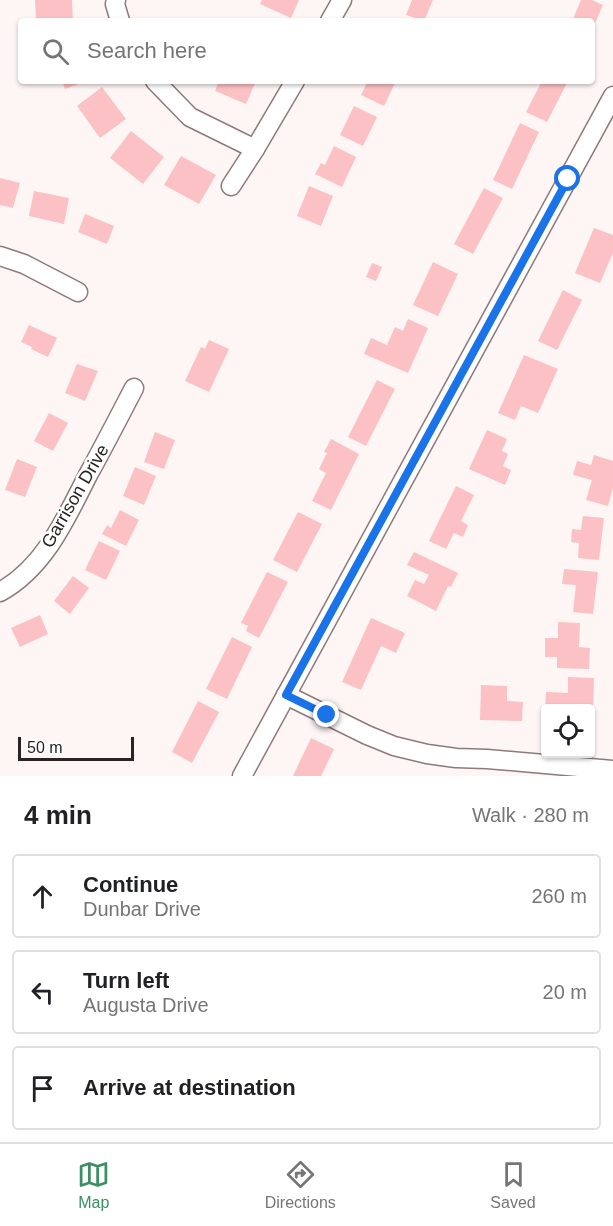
<!DOCTYPE html>
<html lang="en">
<head>
<meta charset="utf-8">
<style>
  body { margin:0; font-family:Arial,sans-serif; background:#f6f6f6; color:#202124 }
  .controls { position:absolute; right:18px; bottom:18px; display:grid; overflow:hidden; border-radius:6px; box-shadow:0 2px 4px #0004 }
  .controls button { width:54px; height:54px; display:grid; place-items:center; padding:0; border:0; border-bottom:2px solid #e0e0e0; background:#fff; color:#202124; font:30px sans-serif }
  .scale { position:absolute; left:18px; bottom:15px; width:116px; box-sizing:border-box; padding-left:6px; border:3px solid #2b2323; border-top:0; font-size:16px; line-height:21px; white-space:nowrap; color:#2b2323; -webkit-text-stroke:4px #fff; paint-order:stroke }
  .stop { position:absolute; width:18px; height:18px; margin:-14px; border:4px solid #1a73e8; border-radius:50%; background:#fff }
  .stop.end { background:#1a73e8; border-color:#fff; box-shadow:0 2px 6px #0008 }
  .list { margin:0; padding:0; list-style:none }
  h2 { display:flex; justify-content:space-between; align-items:center; height:78px; margin:0; padding:0 24px; font-size:26px }
  h2 small { font-size:20px; font-weight:400; color:#757577 }
  .list li { display:grid; grid-template-columns:39px 1fr auto; gap:18px; align-items:center; box-sizing:border-box; height:84px; margin:0 12px 12px; padding:0 12px; border:2px solid #e0e0e0; border-radius:6px }
  .list b { display:block; font-size:22px; white-space:nowrap }
  .list p { margin:0; font-size:20px; white-space:nowrap; color:#757577 }
  .list em { font-size:20px; font-style:normal; color:#757577 }
  .icon { flex:none; width:33px; height:33px; fill:none; stroke:currentColor; stroke-width:2; stroke-linecap:round; stroke-linejoin:round }
  .map { position:relative; flex:none; width:613px; height:776px; overflow:hidden }
  .search { position:absolute; background:#fff; box-shadow:0 2px 4px #0004; left:18px; right:18px; top:18px; height:66px; display:flex; align-items:center; gap:15px; box-sizing:border-box; padding:0 21px; border-radius:6px; color:#757577; font-size:22px }
  .sheet { height:366px; background:#fff }
  nav { display:flex; justify-content:space-around; align-items:center; box-sizing:border-box; height:84px; border-top:2px solid #e0e0e0; background:#fff; font-size:16px; color:#757577 }
  nav a { display:grid; justify-items:center; gap:3px }
  nav .on { color:#3b8f62 }
  .map>svg:first-child { display:block }
</style>
</head>
<body>
<div class="map">
<svg width="613" height="776" viewBox="0 0 613 776">
  <rect width="100%" height="100%" fill="#fef5f5"/>
  <g fill="#fcc1c4">
    <path d="M35 0H72L73 21 36 20Z"/>
    <path d="M262 0H299L291 18 260 4Z"/>
    <path d="M412 0H433L424 21 406 15Z"/>
    <path d="M581 0H592L603 5 592 30V21H572Z"/>
    <path d="M62 81H87L65 89Z"/>
    <path d="M219 81H256L246 104 215 91Z"/>
    <path d="M368 81H396L384 106 361 95Z"/>
    <path d="M542 81H568L547 122 526 112Z"/>
    <path d="M102 87 126 119 100 138 77 106Z"/>
    <path d="M354 106 377 117 363 146 340 135Z"/>
    <path d="M520 123 539 132 512 189 493 180Z"/>
    <path d="M131 131 164 157 143 184 110 158Z"/>
    <path d="M334 146 356 157 342 187 315 174 321 163 325 165Z"/>
    <path d="M181 156 216 175 199 204 164 185Z"/>
    <path d="M0 178 20 183 13 208 0 205Z"/>
    <path d="M309 186 333 196 321 226 297 216Z"/>
    <path d="M484 188 503 198 473 254 454 244Z"/>
    <path d="M34 191 69 198 64 224 29 216Z"/>
    <path d="M85 214 114 226 107 244 78 232Z"/>
    <path d="M594 228 613 235V253L600 283 575 273Z"/>
    <path d="M433 262 458 274 438 316 413 305Z"/>
    <path d="M372 263 382 267 376 281 366 277Z"/>
    <path d="M563 290 582 300 557 350 538 341Z"/>
    <path d="M408 319 428 328 408 373 364 354 371 338 387 345 395 327 403 331Z"/>
    <path d="M29 325 57 338 48 357 31 349 32 347 21 342Z"/>
    <path d="M209 340 229 349 209 392 185 381 201 347 205 349Z"/>
    <path d="M524 355 558 369 538 413 521 406 515 420 498 413Z"/>
    <path d="M77 364 98 371 85 401 65 393Z"/>
    <path d="M377 380 395 389 366 446 348 437Z"/>
    <path d="M49 413 68 423 53 451 34 441Z"/>
    <path d="M487 430 507 439 502 451 508 454 503 466 511 470 505 485 469 469Z"/>
    <path d="M155 432 175 440 164 469 144 462Z"/>
    <path d="M331 439 359 454 331 510 312 501 326 473 319 469 327 453 324 452Z"/>
    <path d="M594 455 613 461V488L608 506 586 500 592 480 573 475 577 461 591 465Z"/>
    <path d="M17 459 37 467 25 497 5 490Z"/>
    <path d="M135 467 156 476 144 505 123 496Z"/>
    <path d="M456 486 474 495 461 521 468 525 463 537 454 533 446 549 429 541Z"/>
    <path d="M120 510 139 520 126 546 102 534 107 525 111 528Z"/>
    <path d="M298 512 322 524 297 572 273 560Z"/>
    <path d="M583 516 604 518 599 560 578 558 579 543 571 542 572 529 581 530Z"/>
    <path d="M99 541 120 551 106 580 85 570Z"/>
    <path d="M414 552 458 573 451 587 448 586 436 611 407 596 415 580 424 584 429 575 407 565Z"/>
    <path d="M564 569 598 572 593 614 573 612 576 585 562 584Z"/>
    <path d="M267 572 288 582 259 638 246 631 248 626 241 623Z"/>
    <path d="M73 576 89 588 70 614 54 601Z"/>
    <path d="M40 615 48 634 20 647 11 628Z"/>
    <path d="M371 618 405 633 396 653 381 646 361 690 342 682Z"/>
    <path d="M558 622 580 623 579 647 590 648 589 669 557 668V657H545V638H558Z"/>
    <path d="M232 637 252 647 227 699 206 689Z"/>
    <path d="M568 677 594 678 593 708H545L546 692 568 693Z"/>
    <path d="M481 685 507 686V701L523 702 522 721 480 720Z"/>
    <path d="M198 701 219 712 192 763 172 752Z"/>
    <path d="M311 738 334 749 321 776H293Z"/>
  </g>
  <g fill="none" stroke-linecap="round" stroke-linejoin="round">
    <defs>
      <g id="minor">
        <path d="M116 0 115 4 120 21"/>
        <path d="M330 21 342 0"/>
        <path d="M155 81 190 117 255 149"/>
        <path d="M231 186 255 149 295 81"/>
        <path d="M0 256 24 264 78 292"/>
        <path d="M0 592C45 567 66 518 88 475 104 446 119 417 134 388"/>
        <path d="M286 695 367 735 394 746 427 754 456 758 487 759 613 770"/>
        <path d="M242 776 613 96"/>
      </g>
    </defs>
    <use href="#minor" stroke="#8e7a7b" stroke-width="21"/>
    <use href="#minor" stroke="#fff" stroke-width="18"/>
  </g>
  <g fill="none" stroke-linecap="round" stroke-linejoin="round">
    <path stroke="#1a73e8" stroke-width="8" d="M327 715 286 695 568 179"/>
  </g>
  <g text-anchor="middle" stroke-width="5" stroke-linejoin="round" paint-order="stroke">
    <g font-size="18" fill="#2b2323" stroke="#fff">
      <text transform="translate(75 496) rotate(-60)" y="6">Garrison Drive</text>
    </g>
  </g>
</svg>
<div class="controls">
<button><svg class="icon" aria-label="locate" viewBox="0 0 24 24"><circle cx="12" cy="12" r="6"/><path d="M12 2v4M12 18v4M2 12h4M18 12h4"/></svg></button>
</div>
<div class="scale">50 m</div>
<div class="stop" style="left:568px;top:179px"></div>
<div class="stop end" style="left:327px;top:715px"></div>
<div class="search"><svg class="icon" aria-label="search" viewBox="0 0 24 24"><circle cx="10" cy="10" r="6"/><path d="M15 15l6 6"/></svg>Search here</div>
</div>
<section class="sheet">
<h2>4 min<small>Walk · 280 m</small></h2>
<ul class="list">
<li><svg class="icon" aria-label="ahead" viewBox="0 0 24 24"><path d="M12 20V5M6 11l6-6 6 6"/></svg><div><b>Continue</b><p>Dunbar Drive</p></div><em>260 m</em></li>
<li><svg class="icon" aria-label="left" viewBox="0 0 24 24"><path d="M17 20v-9H6M10 6l-5 5 5 5"/></svg><div><b>Turn left</b><p>Augusta Drive</p></div><em>20 m</em></li>
<li><svg class="icon" aria-label="arrive" viewBox="0 0 24 24"><path d="M6 21V4h12l-3 4 3 4H6"/></svg><div><b>Arrive at destination</b></div></li>
</ul>
</section>
<nav>
<a class="on"><svg class="icon" aria-label="map" viewBox="0 0 24 24"><path d="M3 6l6-2 6 2 6-2v14l-6 2-6-2-6 2zM9 4v14M15 6v14"/></svg>Map</a>
<a><svg class="icon" aria-label="directions" viewBox="0 0 24 24"><path d="M12 3l9 9-9 9-9-9zM9 14v-3h6M13 9l2 2-2 2"/></svg>Directions</a>
<a><svg class="icon" aria-label="saved" viewBox="0 0 24 24"><path d="M7 4h10v16l-5-4-5 4z"/></svg>Saved</a>
</nav>
</body>
</html>
